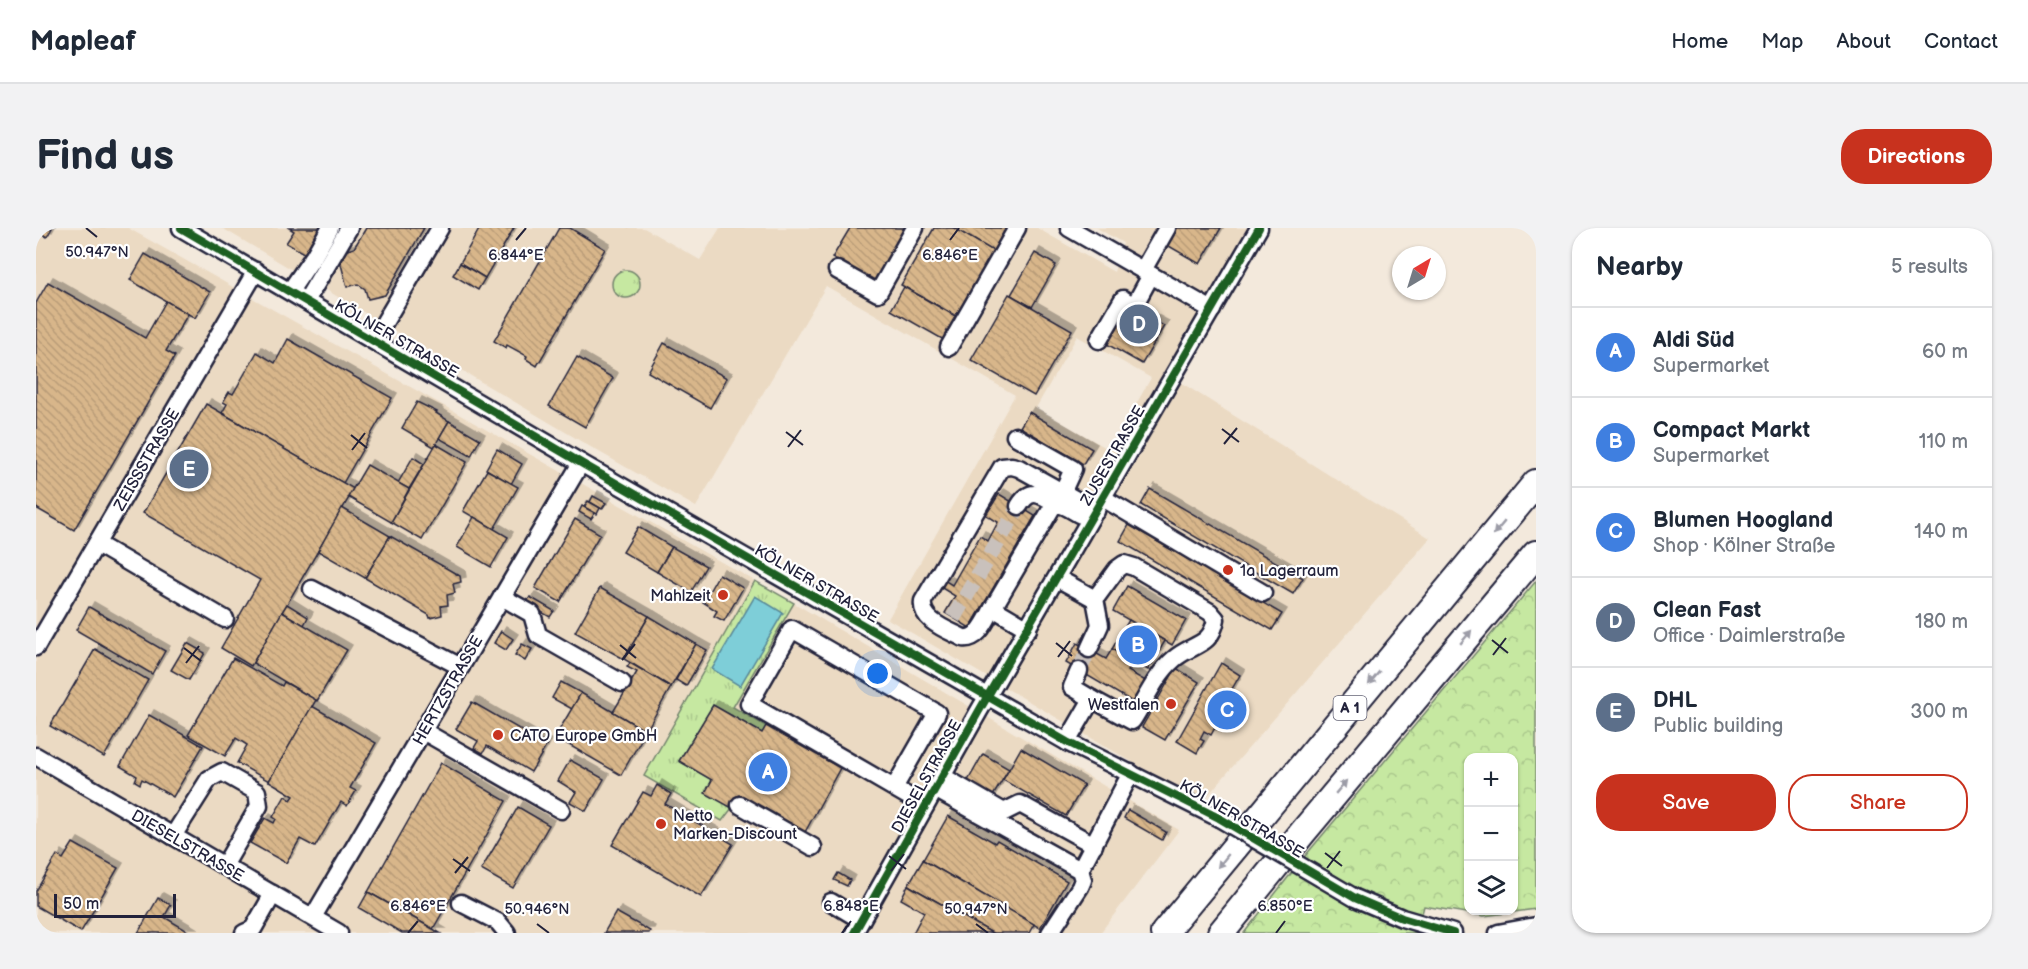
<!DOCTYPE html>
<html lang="en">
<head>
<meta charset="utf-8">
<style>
  body { margin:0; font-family:"Balsamiq Sans",sans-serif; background:#f2f2f3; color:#1f2937 }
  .controls { position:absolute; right:18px; bottom:18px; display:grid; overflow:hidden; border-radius:12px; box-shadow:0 2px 4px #0004 }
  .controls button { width:54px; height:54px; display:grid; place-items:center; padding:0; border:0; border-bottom:2px solid #e0e1e3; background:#fff; color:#1f2937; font:30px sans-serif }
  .compass { position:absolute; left:1356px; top:18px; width:54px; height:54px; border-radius:50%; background:#fff; box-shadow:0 2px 4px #0004; rotate:38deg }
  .scale { position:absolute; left:18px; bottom:15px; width:122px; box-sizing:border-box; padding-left:6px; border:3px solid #22223b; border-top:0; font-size:16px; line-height:21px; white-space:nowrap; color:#22223b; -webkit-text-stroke:4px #fff; paint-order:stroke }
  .you { position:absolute; left:842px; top:446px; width:21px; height:21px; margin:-15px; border:4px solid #fff; border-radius:50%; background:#1a73e8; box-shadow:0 0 0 9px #1a73e833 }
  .badge { display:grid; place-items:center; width:39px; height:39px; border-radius:50%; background:#c8321e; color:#fff; font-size:20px; font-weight:700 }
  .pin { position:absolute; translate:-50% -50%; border:3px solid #fff; box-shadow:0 2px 6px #0006 }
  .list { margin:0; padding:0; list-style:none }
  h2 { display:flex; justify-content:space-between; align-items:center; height:78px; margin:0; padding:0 24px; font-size:26px }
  h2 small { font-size:20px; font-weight:400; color:#747a83 }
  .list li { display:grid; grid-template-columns:39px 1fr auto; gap:18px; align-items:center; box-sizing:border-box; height:90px; padding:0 24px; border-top:2px solid #e0e1e3 }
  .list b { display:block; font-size:22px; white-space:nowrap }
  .list p { margin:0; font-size:20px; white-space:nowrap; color:#747a83 }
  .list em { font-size:20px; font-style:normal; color:#747a83 }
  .actions { display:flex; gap:12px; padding:18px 24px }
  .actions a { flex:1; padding:14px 0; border:2px solid #c8321e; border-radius:24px; text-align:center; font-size:21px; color:#c8321e }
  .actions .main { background:#c8321e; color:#fff }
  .icon { flex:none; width:33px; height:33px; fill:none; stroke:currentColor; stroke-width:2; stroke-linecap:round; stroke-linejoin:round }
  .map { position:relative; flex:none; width:1500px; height:705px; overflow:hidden; border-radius:24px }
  header { display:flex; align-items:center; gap:36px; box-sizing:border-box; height:84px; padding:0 30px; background:#fff; border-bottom:2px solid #e0e1e3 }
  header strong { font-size:28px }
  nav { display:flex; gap:33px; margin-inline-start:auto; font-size:21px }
  .intro { display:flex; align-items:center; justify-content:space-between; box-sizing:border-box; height:144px; padding:0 36px }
  h1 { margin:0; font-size:42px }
  .button { padding:15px 27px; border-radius:24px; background:#c8321e; color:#fff; font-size:21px; font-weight:700 }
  main { display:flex; gap:36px; padding:0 36px }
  aside { flex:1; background:#fff; border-radius:24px; box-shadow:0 2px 4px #0004 }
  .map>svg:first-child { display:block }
</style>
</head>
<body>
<header>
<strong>Mapleaf</strong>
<nav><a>Home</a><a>Map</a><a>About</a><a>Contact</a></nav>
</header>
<div class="intro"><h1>Find us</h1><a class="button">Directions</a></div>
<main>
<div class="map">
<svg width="1500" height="705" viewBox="0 0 1500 705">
  <defs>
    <pattern id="grass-tufts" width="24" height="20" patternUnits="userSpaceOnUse" patternTransform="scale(1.5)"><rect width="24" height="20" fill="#c6e8a1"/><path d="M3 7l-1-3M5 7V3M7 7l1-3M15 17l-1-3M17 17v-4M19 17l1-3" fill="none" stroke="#aac78c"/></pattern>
    <pattern id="park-crowns" width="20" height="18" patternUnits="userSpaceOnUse" patternTransform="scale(1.5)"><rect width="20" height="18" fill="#c6e8a1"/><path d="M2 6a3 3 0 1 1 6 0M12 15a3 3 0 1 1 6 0" fill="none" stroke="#aac78c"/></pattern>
    <pattern id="building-back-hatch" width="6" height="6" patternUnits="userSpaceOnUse" patternTransform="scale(1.5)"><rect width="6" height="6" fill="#d8b68a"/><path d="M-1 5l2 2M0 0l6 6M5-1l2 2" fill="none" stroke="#b99c78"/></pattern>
    <filter id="shadow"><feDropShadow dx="5" dy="-5" stdDeviation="0" flood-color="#0004"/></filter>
  </defs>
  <rect width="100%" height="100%" fill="#f3e9dc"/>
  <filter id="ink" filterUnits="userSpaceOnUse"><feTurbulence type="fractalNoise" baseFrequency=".0167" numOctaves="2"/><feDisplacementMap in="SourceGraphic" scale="12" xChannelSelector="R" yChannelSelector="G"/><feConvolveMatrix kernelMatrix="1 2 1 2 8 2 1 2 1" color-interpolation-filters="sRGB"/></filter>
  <g filter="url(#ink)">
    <g fill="#ebdac3" fill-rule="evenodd">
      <path d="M0 0H92L758 375 1143 602 1064 705H0Z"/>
      <path d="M186 0H608L664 32 684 0H1001L1078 44 1087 15 1061 0H1215L1132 145 1144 154 1394 310 1167 573 1115 545 852 391 979 167 790 58 660 279 558 221ZM1041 108 1115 150 1074 222 1000 180Z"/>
    </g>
    <g fill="url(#grass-tufts)" stroke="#74856e" stroke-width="1.5">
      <circle cx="590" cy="56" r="14"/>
      <path d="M719 353 758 375 697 479 730 498 726 505 677 477 643 533 676 552 696 580 686 593 608 548Z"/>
    </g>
    <path fill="url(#park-crowns)" stroke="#74856e" stroke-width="1.5" fill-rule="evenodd" d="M1500 353V681L1448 688 1388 678 1381 705H1208L1269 628ZM1432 530H1478V682H1432Z"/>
    <path fill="#7eced8" stroke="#598999" stroke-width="1.5" d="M719 368 747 385 704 458 676 441Z"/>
    <g fill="url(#building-back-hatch)" stroke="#22223b" stroke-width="1.5" filter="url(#shadow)">
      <path d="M2 0H16L11 9 1 3Z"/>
      <path d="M253 0H287L271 27 250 15 258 3Z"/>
      <path d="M330 0H388L349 67 332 71 329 61 322 56 311 59 302 25 318 20Z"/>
      <path d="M444 0H478L449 50 424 35Z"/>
      <path d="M523 0H534L569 21 501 138 490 131 491 128 471 117 470 120 458 113Z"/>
      <path d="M814 0H870L839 55 796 30Z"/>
      <path d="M898 0H918L958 23 920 88 865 57Z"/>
      <path d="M918 0H972L959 24Z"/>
      <path d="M1141 0H1185L1164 36 1131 17Z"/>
      <path d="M999 25 1020 37 996 79 975 67Z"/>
      <path d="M109 26 174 64 159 90 94 52Z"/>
      <path d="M424 35 449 50 442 62 417 47Z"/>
      <path d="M12 54 109 110 130 73 152 86 130 123 139 128 38 302 0 280V75Z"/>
      <path d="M868 59 921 89 908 112 855 82Z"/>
      <path d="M973 66 1036 102 998 168 935 132Z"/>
      <path d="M1088 82 1110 95 1113 90 1128 98 1106 136 1069 115Z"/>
      <path d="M252 111 356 170 307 255 186 185 191 176 187 174 193 164 197 166 221 124 239 135Z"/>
      <path d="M628 115 691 150 674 180 612 144Z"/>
      <path d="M541 129 577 150 549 199 513 178Z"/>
      <path d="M381 174 401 184 400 185 413 193 398 219 366 200Z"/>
      <path d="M170 176 318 261 215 438 185 420 224 352 107 285Z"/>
      <path d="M993 184 1056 221 1047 236 984 199Z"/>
      <path d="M413 193 444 211 435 228 403 210Z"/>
      <path d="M400 216 431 234 386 312 355 294Z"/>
      <path d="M461 221 486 236 475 256 450 241Z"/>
      <path d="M377 229 388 236 373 261 362 255Z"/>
      <path d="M331 237 373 261 355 294 312 269Z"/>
      <path d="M451 242 482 259 458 301 427 283Z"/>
      <path d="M1114 261 1267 350 1257 366 1105 277Z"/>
      <path d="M963 266 999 288 934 400 909 385 919 368 904 359 908 352 916 357 944 308 952 313 962 294 950 287Z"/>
      <path d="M557 268 570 275 566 281 554 274Z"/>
      <path d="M552 273 564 280 561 286 548 279Z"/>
      <path d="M546 278 559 285 555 291 543 284Z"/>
      <path d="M306 280 354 308 329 350 282 323Z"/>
      <path d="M438 289 472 309 455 339 421 319Z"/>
      <path d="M539 291 564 306 524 374 499 360Z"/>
      <path d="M1093 297 1246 386 1236 402 1084 313Z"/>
      <path d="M602 299 636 319 621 344 587 324Z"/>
      <path d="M354 308 424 348 425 354 417 356 419 365 411 367 412 377 405 378 406 387 394 390 393 387 329 350Z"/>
      <path d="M636 319 670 338 655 364 621 344Z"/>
      <path d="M683 346 707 360 688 393 678 388 681 383 667 374Z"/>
      <path d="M1091 358 1150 392 1136 417 1077 383Z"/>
      <path d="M564 360 613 388 588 431 539 404Z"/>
      <path d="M494 369 518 383 514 389 490 375Z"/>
      <path d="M251 376 272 389 268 397 246 384Z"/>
      <path d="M53 379 129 423 116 446 40 402Z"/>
      <path d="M246 384 311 422 281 473 217 435Z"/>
      <path d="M613 388 660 416 635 459 588 431Z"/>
      <path d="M1093 392 1129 413 1112 442 1076 421Z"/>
      <path d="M465 403 477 411 470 422 458 415Z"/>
      <path d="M151 415 169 425 153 452 135 442Z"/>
      <path d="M1041 415 1070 431 1076 421 1097 434 1092 443 1113 455 1100 476 1030 435Z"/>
      <path d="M486 416 496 421 489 433 479 427Z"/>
      <path d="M660 416 671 422 650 458 640 452Z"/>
      <path d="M59 421 112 452 68 529 14 498Z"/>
      <path d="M197 430 246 458 248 454 280 472 233 553 201 535 211 517 200 510 189 528 152 507Z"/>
      <path d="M594 435 635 459 610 503 577 484 601 444 591 439Z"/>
      <path d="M1185 435 1204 447 1177 494 1181 496 1175 507 1168 503 1164 511 1168 513 1161 525 1141 513Z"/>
      <path d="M1140 440 1163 454 1129 512 1106 499Z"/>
      <path d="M525 454 545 465 536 481 516 470Z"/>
      <path d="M545 465 610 503 585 547 519 509Z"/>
      <path d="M436 474 511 517 495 544 451 518 447 525 438 520 442 513 420 501Z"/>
      <path d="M677 477 726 505 730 498 804 540 768 606 703 567 696 580 669 565 676 552 643 533Z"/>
      <path d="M276 478 340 515 314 560 320 563 311 578 305 574 279 619 264 611 250 635 214 615 229 590 238 595 240 591 237 589 249 568 255 572 258 568 233 553Z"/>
      <path d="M113 487 167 518 137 569 106 551 104 556 99 553 101 548 84 538Z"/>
      <path d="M985 520 1048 557 1030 588 967 552Z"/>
      <path d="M947 526 973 541 954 573 929 558Z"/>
      <path d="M534 532 568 551 550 583 534 574 540 564 522 553Z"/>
      <path d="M405 535 470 573 397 701 332 664Z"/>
      <path d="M621 557 635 566 629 576 697 616 665 669 576 617 607 564 615 568Z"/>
      <path d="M482 579 513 597 477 660 445 642Z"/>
      <path d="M1092 582 1130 604 1126 612 1088 590Z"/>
      <path d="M912 588 959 615 961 612 1031 653 1004 700 887 632Z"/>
      <path d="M37 615 82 640 45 704 0 678V663L21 627 27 631Z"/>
      <path d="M887 632 998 696 993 705H956L872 657Z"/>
      <path d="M802 645 814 652 811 658 798 652Z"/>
      <path d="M872 657 956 705H877L888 684 865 671Z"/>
      <path d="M332 664 397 701 404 705H366L323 680Z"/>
      <path d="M122 670 135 677 128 689 155 705H102Z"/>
      <path d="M580 684 614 703 613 705H568Z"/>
    </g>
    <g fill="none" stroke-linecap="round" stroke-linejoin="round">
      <g stroke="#c9c1bc" stroke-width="16" stroke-dasharray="16 8" stroke-linecap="butt">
        <path d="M917 390 983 278"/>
        <path d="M1043 443 1053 421"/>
      </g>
      <defs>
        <g id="minor">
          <path d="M145 0 545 235 1031 514 1183 590"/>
          <path d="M1033 0 1176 82"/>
          <path d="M801 42 842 65 879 0"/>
          <path d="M1107 42 1131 0"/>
          <path d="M254 63 278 28 294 0"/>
          <path d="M270 73 313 0"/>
          <path d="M338 112 404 0"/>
          <path d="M1063 112 1087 71 1098 78 1115 47"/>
          <path d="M913 119 981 0"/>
          <path d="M979 208 1037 241 1021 276C1005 267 995 258 983 278"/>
          <path d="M1067 270 1227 365"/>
          <path d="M61 316 189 391"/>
          <path d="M1021 350 1059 371 1081 341 1088 336 1098 339 1174 384 1180 391C1175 420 1156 415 1138 431 1120 446 1109 473 1096 493L1056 471 1031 514"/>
          <path d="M276 361 425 439"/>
          <path d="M466 369 496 386 502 407 586 455"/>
          <path d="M957 380 1017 278C1026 273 1036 283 1045 287"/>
          <path d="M992 401 957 380C950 392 943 412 927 410 912 402 884 393 887 373L966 239 976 238 983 240 1060 283"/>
          <path d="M0 419 220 43"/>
          <path d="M1053 421 1064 397 1059 371"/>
          <path d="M1043 443 1036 459 1056 471"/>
          <path d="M387 503 525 582"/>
          <path d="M0 528 303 705"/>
          <path d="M906 548 968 584 984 576 1058 617"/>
          <path d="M858 560 901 485 756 401 713 476 889 578"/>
          <path d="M899 561 1044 642 1047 652 1044 659 1014 705"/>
          <path d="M704 577 777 619"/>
          <path d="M137 608 173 551 186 544 221 564 223 578 188 638"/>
          <path d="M1044 642 1095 545"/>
          <path d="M1285 650 1319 670 1366 690 1417 705"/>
          <path d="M795 674 825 692"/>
          <path d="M425 675 462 694 471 705"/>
          <path d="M277 689 545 235"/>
          <path d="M208 705 217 701 237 666"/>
          <path d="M818 705 943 483 1223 0"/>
          <path d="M1462 705 1500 698"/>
        </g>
        <g id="highway">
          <path d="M1128 705 1500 255"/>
          <path d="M1185 705 1267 604 1500 326"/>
        </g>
      </defs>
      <use href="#minor" stroke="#22223b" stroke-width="21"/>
      <use href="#highway" stroke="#22223b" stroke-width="30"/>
      <use href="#minor" stroke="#fff" stroke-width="16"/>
      <use href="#highway" stroke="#fff" stroke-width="26"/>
      <defs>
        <path id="minor-bridge" d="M1183 590 1285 650"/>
      </defs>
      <use href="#minor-bridge" stroke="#22223b" stroke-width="21" stroke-linecap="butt"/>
      <use href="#minor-bridge" stroke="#fff" stroke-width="16"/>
      <defs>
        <g id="cycleway">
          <path d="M145 0 545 235 1031 514 1183 590 1319 670 1366 690 1417 705"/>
          <path d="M818 705 943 483 1223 0"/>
        </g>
      </defs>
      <use href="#cycleway" stroke="#fff" stroke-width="11"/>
      <use href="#cycleway" stroke="#1b5e20" stroke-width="8"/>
    </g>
    <defs><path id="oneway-solid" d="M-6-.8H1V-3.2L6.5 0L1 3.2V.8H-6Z" transform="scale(1.5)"/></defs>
    <g fill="#9c9ca7">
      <use href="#oneway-solid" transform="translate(1463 300) rotate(130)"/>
      <use href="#oneway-solid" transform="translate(1430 409) rotate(-50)"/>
      <use href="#oneway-solid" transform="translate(1338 450) rotate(130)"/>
      <use href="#oneway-solid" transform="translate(1305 559) rotate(-50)"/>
      <use href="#oneway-solid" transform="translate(1187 633) rotate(129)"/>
    </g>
  </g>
  <path fill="none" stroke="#22223b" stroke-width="2" d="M50 0 61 9M480 12 490 0M914 12 923 0M1186 201 1203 214M750 204 767 217M315 207 331 220M1188 216 1201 200M752 219 765 202M316 222 329 205M1456 412 1472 425M1020 415 1036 428M584 417 600 430M148 420 165 433M1457 427 1470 410M1022 429 1034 413M586 432 599 416M150 435 163 418M1289 625 1306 638M853 628 870 641M417 631 434 643M1291 640 1304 623M855 643 868 626M419 645 432 629M501 696 513 705M940 696 952 705M372 705 382 693M806 705 815 693M1240 705 1249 693"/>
  <g fill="#c8321e" stroke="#fff" stroke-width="2">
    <circle cx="1192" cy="342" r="6"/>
    <circle cx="687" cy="367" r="6"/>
    <circle cx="1135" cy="476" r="6"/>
    <circle cx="462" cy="507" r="6"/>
    <circle cx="625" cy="596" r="6"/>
  </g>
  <g text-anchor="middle" stroke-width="4.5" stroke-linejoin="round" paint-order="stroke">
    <rect fill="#fff" stroke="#646476" stroke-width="1.5" x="1297.5" y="468" width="33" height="24" rx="4.5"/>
    <g font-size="15" font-weight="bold" fill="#22223b">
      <text x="1314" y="485">A 1</text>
    </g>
    <g font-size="16" fill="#22223b" stroke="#fff">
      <text transform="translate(361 110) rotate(30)" y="6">KÖLNER STRASSE</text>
      <text transform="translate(1076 227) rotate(-60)" y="6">ZUSESTRASSE</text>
      <text transform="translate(110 231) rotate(-60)" y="6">ZEISSSTRASSE</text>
      <text transform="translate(781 355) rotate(30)" y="6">KÖLNER STRASSE</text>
      <text transform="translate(411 462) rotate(-60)" y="6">HERTZSTRASSE</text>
      <text transform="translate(890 548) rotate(-61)" y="6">DIESELSTRASSE</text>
      <text transform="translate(1206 590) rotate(30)" y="6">KÖLNER STRASSE</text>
      <text transform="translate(152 617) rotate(30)" y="6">DIESELSTRASSE</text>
    </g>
    <g font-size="16" fill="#22223b" stroke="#fff" text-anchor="start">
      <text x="1204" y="348">1a Lagerraum</text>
      <text x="675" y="373" text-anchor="end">Mahlzeit</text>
      <text x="1123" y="482" text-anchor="end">Westfalen</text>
      <text x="474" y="513">CATO Europe GmbH</text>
      <text x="637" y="593">Netto<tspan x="637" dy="18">Marken-Discount</tspan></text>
    </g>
  </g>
  <g font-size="15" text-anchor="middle" fill="#22223b" stroke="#fff" stroke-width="4.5" stroke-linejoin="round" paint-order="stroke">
    <text x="61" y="29">50.947°N</text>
    <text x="480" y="32">6.844°E</text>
    <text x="914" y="32">6.846°E</text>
    <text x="382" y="683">6.846°E</text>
    <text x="815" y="683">6.848°E</text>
    <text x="1249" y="683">6.850°E</text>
    <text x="501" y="686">50.946°N</text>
    <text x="940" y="686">50.947°N</text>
  </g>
</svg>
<div class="controls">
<button>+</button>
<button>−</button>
<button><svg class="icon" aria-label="layers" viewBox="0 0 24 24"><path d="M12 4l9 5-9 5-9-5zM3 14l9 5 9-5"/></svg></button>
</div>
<svg class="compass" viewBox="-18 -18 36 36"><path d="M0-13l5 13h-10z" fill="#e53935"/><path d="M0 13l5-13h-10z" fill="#747a83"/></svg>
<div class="scale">50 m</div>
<div class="you"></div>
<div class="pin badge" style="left:732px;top:544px;background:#3f7fe0">A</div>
<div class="pin badge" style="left:1102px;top:417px;background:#3f7fe0">B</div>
<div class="pin badge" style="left:1191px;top:482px;background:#3f7fe0">C</div>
<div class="pin badge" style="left:1103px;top:96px;background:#5c6f8a">D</div>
<div class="pin badge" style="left:153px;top:241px;background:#5c6f8a">E</div>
</div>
<aside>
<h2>Nearby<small>5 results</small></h2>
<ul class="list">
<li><span class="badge" style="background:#3f7fe0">A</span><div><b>Aldi Süd</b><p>Supermarket</p></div><em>60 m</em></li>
<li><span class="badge" style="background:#3f7fe0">B</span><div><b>Compact Markt</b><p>Supermarket</p></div><em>110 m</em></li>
<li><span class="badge" style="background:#3f7fe0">C</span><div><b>Blumen Hoogland</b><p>Shop · Kölner Straße</p></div><em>140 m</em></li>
<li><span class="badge" style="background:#5c6f8a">D</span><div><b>Clean Fast</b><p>Office · Daimlerstraße</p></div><em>180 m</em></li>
<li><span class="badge" style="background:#5c6f8a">E</span><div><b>DHL</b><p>Public building</p></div><em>300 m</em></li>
</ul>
<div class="actions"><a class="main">Save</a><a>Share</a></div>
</aside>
</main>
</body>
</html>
